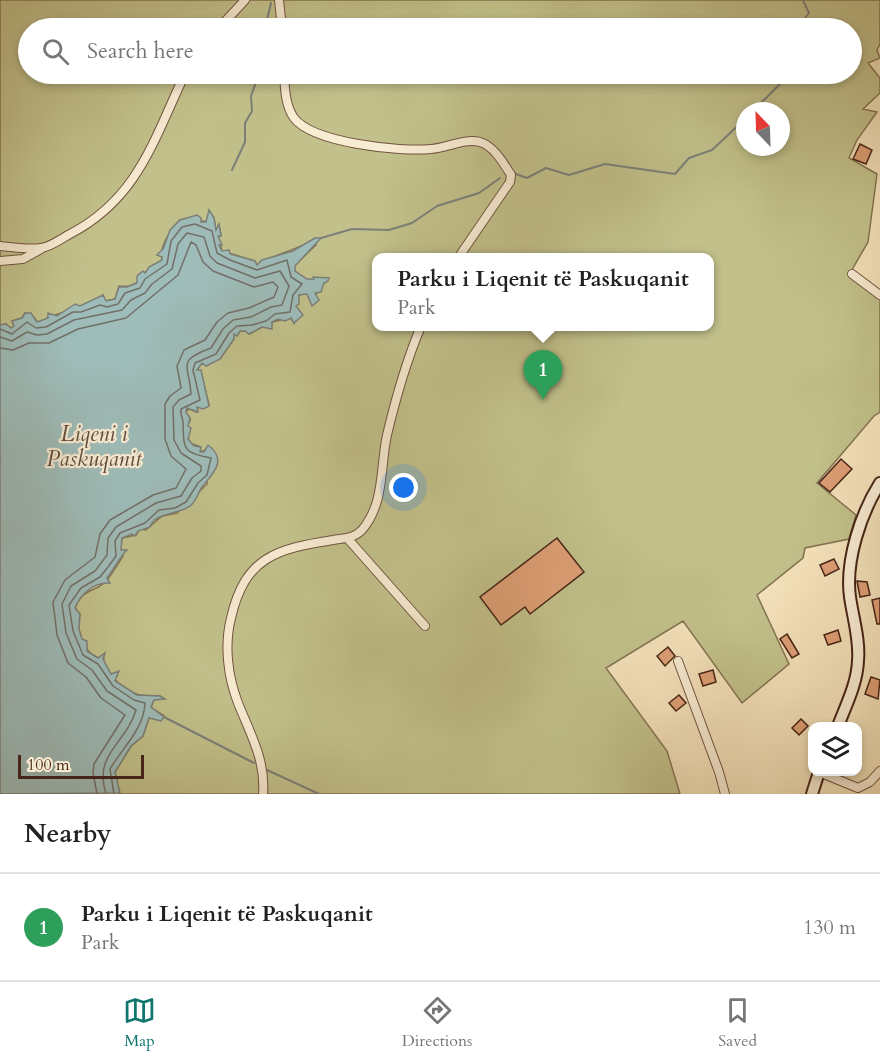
<!DOCTYPE html>
<html lang="en">
<head>
<meta charset="utf-8">
<style>
  body { margin:0; font-family:Cardo,serif; background:#f2f2f2; color:#222 }
  .controls { position:absolute; right:18px; bottom:18px; display:grid; overflow:hidden; border-radius:12px; box-shadow:0 3px 9px #0003 }
  .controls button { width:54px; height:54px; display:grid; place-items:center; padding:0; border:0; border-bottom:2px solid #e0e0e0; background:#fff; color:#222; font:30px sans-serif }
  .compass { position:absolute; left:736px; top:102px; width:54px; height:54px; border-radius:50%; background:#fff; box-shadow:0 3px 9px #0003; rotate:337deg }
  .scale { position:absolute; left:18px; bottom:15px; width:126px; box-sizing:border-box; padding-left:6px; border:3px solid #472518; border-top:0; font-size:16px; line-height:21px; white-space:nowrap; color:#472518; -webkit-text-stroke:4px #f8ecd3; paint-order:stroke }
  .you { position:absolute; left:404px; top:488px; width:21px; height:21px; margin:-15px; border:4px solid #fff; border-radius:50%; background:#1a73e8; box-shadow:0 0 0 9px #1a73e833 }
  .badge { display:grid; place-items:center; width:39px; height:39px; border-radius:50%; background:#0f766e; color:#fff; font-size:20px; font-weight:700 }
  .pin { position:absolute; translate:-50% -50px; filter:drop-shadow(0 2px 3px #0008) }
  .pin::after { content:''; position:absolute; top:32px; width:21px; height:18px; background:inherit; clip-path:polygon(0 0,100% 0,50% 100%) }
  .popup { position:absolute; left:372px; top:253px; width:342px; height:78px; box-sizing:border-box; display:grid; place-content:center; border-radius:12px; background:#fff; filter:drop-shadow(0 2px 4px #0005); font-size:20px; white-space:nowrap; color:#767676 }
  .popup b { font-size:22px; color:#222 }
  .popup::after { content:''; position:absolute; left:50%; top:100%; margin-left:-12px; border:12px solid transparent; border-top-color:#fff }
  .list { margin:0; padding:0; list-style:none }
  h2 { display:flex; justify-content:space-between; align-items:center; height:78px; margin:0; padding:0 24px; font-size:26px }
  h2 small { font-size:20px; font-weight:400; color:#767676 }
  .list li { display:grid; grid-template-columns:39px 1fr auto; gap:18px; align-items:center; box-sizing:border-box; height:108px; padding:0 24px; border-top:2px solid #e0e0e0 }
  .list b { display:block; font-size:22px; white-space:nowrap }
  .list p { margin:0; font-size:20px; white-space:nowrap; color:#767676 }
  .list em { font-size:20px; font-style:normal; color:#767676 }
  .icon { flex:none; width:33px; height:33px; fill:none; stroke:currentColor; stroke-width:2; stroke-linecap:round; stroke-linejoin:round }
  .map { position:relative; flex:none; width:880px; height:794px; overflow:hidden }
  .search { position:absolute; background:#fff; box-shadow:0 3px 9px #0003; left:18px; right:18px; top:18px; height:66px; display:flex; align-items:center; gap:15px; box-sizing:border-box; padding:0 21px; border-radius:33px; color:#767676; font-size:22px }
  .sheet { height:186px; background:#fff }
  nav { display:flex; justify-content:space-around; align-items:center; box-sizing:border-box; height:84px; border-top:2px solid #e0e0e0; background:#fff; font-size:16px; color:#767676 }
  nav a { display:grid; justify-items:center; gap:3px }
  nav .on { color:#0f766e }
  .map>svg:first-child { display:block }
</style>
</head>
<body>
<div class="map">
<svg width="880" height="794" viewBox="0 0 880 794">
  <rect width="100%" height="100%" fill="#f4e2bb"/>
  <filter id="stains"><feTurbulence type="fractalNoise" baseFrequency=".00333" numOctaves="4"/><feColorMatrix values="0 0 0 0 .2 0 0 0 0 .09 0 0 0 0 .02 0 0 0 .5 -.17"/></filter>
  <radialGradient id="worn" r=".72"><stop offset=".6" stop-color="#630" stop-opacity="0"/><stop offset="1" stop-color="#630" stop-opacity=".3"/></radialGradient>
  <path fill="#c2c18b" stroke="#847352" stroke-width="1.5" fill-rule="evenodd" d="M0 0H880V44L877 50 880 58 868 63 880 78V93L863 109 877 112 857 140 849 158 877 174 868 242 849 275 880 299V412L874 416 817 483 856 515 849 539 805 548 803 558 757 595 789 664 742 703 683 621 606 668 667 751 680 794H118L115 772 131 746 143 736 149 717 163 715 151 708 154 699H163L160 696C153 695 142 697 136 694 121 688 101 670 104 654L98 658C83 652 75 629 80 614L75 608C83 587 98 592 107 580 112 574 118 564 123 556L120 548 122 538 136 535 140 529 146 530 162 516 177 513 207 484 206 450 199 452V446L189 443 187 425 190 421 188 419H190L185 412 188 410 186 407 196 412 198 410 196 407 209 405 201 372 197 370 200 364 220 359 234 339V333L237 336 240 331H249L250 334 262 327H271L272 322 291 318 294 323 295 306 299 295 307 293 311 302 325 281 307 280 295 271 294 266 316 245 315 238C300 250 267 256 257 266L255 261 222 251 218 236 221 235 219 225 216 231 214 218 210 212 206 222 193 218 180 220C169 232 159 246 162 260L145 273 139 274 138 282C131 286 129 287 119 286L115 299 105 301 103 295C97 301 57 315 48 317L45 321 37 322 34 317 25 313 22 318 12 321 14 326 11 328 6 324 0 325ZM28 28H852V74H28ZM745 111H781V147H745ZM376 258H710V326H376Z"/>
  <path fill="#9ebcb9" stroke="#7b8079" stroke-width="1.5" d="M209 210 214 218 216 230 219 224 221 236H218L222 245H219L222 251 229 250 230 254 255 261 257 265 262 260 293 251 315 238H321L295 266V271L307 279H314L313 277 329 278 328 281 324 283 321 292 315 293 319 300 312 306 307 294 299 295V304L296 306 303 315 294 323 291 318 285 321 278 319 272 322V329L262 327 249 334 245 331H240L237 336 234 334V339L220 359 206 366 202 363 197 370H201L209 406 203 409 197 407 198 412 187 408 186 412 190 418 188 426 191 428 188 439 194 446 201 447 200 452H204L208 445C229 461 211 475 202 487 197 494 197 501 190 506 178 515 155 512 150 527L138 531 135 536 132 534 122 538 121 550H127C121 555 114 569 107 578L110 583C93 582 80 595 75 608L80 614 79 629 82 639 87 641V651L98 658 105 653 103 659 111 674 119 671 115 681 137 695 160 696 165 699 154 700 151 707 164 717 161 721 149 718 143 736 131 746 115 772 120 793 0 794V325L6 324 11 328 14 326 12 321 22 318 25 313H31L37 322 48 318V313L57 316 75 304 80 306 103 295 106 301 115 299 119 287H127L137 283V276L143 271 145 273 149 267 162 260V257L157 255 163 249 170 230 180 220 197 215 201 218V222H206Z"/>
  <g fill="none" stroke-linecap="round" stroke-linejoin="round">
    <g stroke="#727068" stroke-width="1.5">
      <path d="M0 329 12 334 27 322 36 328 46 327 73 312H81L100 305 107 307 118 304 125 293 140 288 145 279 167 264 171 241 182 227 195 224 212 231 217 253 230 260 257 270 287 260 291 277 302 284 293 295 290 312 275 314 266 321 252 325 237 326 229 333 216 354 195 363 193 370 200 400 181 409C180 415 183 417 183 423 184 449 182 453 211 458L207 475 198 483 186 502 175 508 159 510 145 523 120 533 115 541 116 556 108 567 100 577 81 588 69 605 73 631 83 655 98 664 113 686 134 700 145 703C144 729 123 747 110 769L114 794"/>
      <path d="M0 337 12 341 27 332 37 335 47 334 74 320 122 310 131 300 145 293 152 284 172 269 178 244 187 233 204 237 210 256 217 263 255 278 280 271 289 286 282 305 271 307 251 317 233 320 223 329 211 348C176 361 189 364 191 394L179 400 173 407 174 440 181 453 201 466V471L192 478 181 496 156 503 116 527 108 538 107 555 95 571 71 586 62 604 66 633 77 659 92 670 107 691 136 710C126 744 93 754 106 794"/>
      <path d="M0 348 13 350 29 343H49L78 329 126 318 178 275 191 242 196 245 203 262 213 271 254 287 273 282 278 287 274 297 249 308 228 313 217 322 205 340 184 350 177 366 181 388 170 396 165 404V439L171 456 186 469 176 488 153 495 110 520 100 534 95 557 65 580 53 602 57 635 68 663 86 677 101 698 125 715 94 764 93 773 97 794"/>
    </g>
    <g stroke="#7b8079" stroke-width="2">
      <path d="M265 28 271 3"/>
      <path d="M797 28 809 13 803 0"/>
      <path d="M753 111 790 74"/>
      <path d="M232 170 245 142V123L252 111 251 96 259 74"/>
      <path d="M513 173 527 178 546 168 569 175 605 164 675 174 689 158 712 150 745 119"/>
      <path d="M321 238 352 229 389 230 412 223 437 206 479 193 500 178"/>
      <path d="M164 717 254 763"/>
      <path d="M267 770 319 794"/>
    </g>
  </g>
  <g fill="#de9f76" stroke="#472518" stroke-width="1.5">
    <path d="M860 144 872 150 866 164 853 159Z"/>
    <path d="M841 459 852 469 830 492 819 483Z"/>
    <path d="M557 538 584 572 530 614 525 607 501 625 480 597Z"/>
    <path d="M834 559 839 569 825 576 820 565Z"/>
    <path d="M857 581 867 582 870 595 860 597Z"/>
    <path d="M880 598V624H877L872 600Z"/>
    <path d="M838 630 841 641 828 645 824 635Z"/>
    <path d="M787 634 799 654 792 658 780 639Z"/>
    <path d="M668 647 675 656 665 666 657 656Z"/>
    <path d="M713 670 716 682 703 686 699 674Z"/>
    <path d="M871 677 880 680 878 699 865 694Z"/>
    <path d="M679 695 686 703 676 711 669 703Z"/>
    <path d="M801 719 808 726 799 735 792 728Z"/>
  </g>
  <g fill="none" stroke-linecap="round" stroke-linejoin="round">
    <defs>
      <g id="street">
        <path d="M279 0 282 28"/>
        <path d="M219 28 245 0"/>
        <path d="M284 74C285 88 285 105 294 118 313 143 400 152 431 149 447 148 464 138 480 142 494 146 504 164 511 175L510 182 458 258"/>
        <path d="M0 246C13 247 28 250 41 248 51 247 62 238 70 234 139 198 154 138 185 74"/>
        <path d="M0 261 23 259 41 249"/>
        <path d="M852 274 880 295"/>
        <path d="M348 539 425 626"/>
        <path d="M678 661 719 772 725 794"/>
        <path d="M819 772 858 788 870 782 880 771"/>
        <path d="M263 794C266 761 250 733 238 703 228 677 224 646 231 618 245 557 276 549 333 540 344 538 353 539 362 530 385 503 380 467 387 435 396 397 406 362 421 326"/>
      </g>
      <g id="secondary">
        <path d="M838 726C846 705 857 684 858 661 860 640 853 618 850 597 845 561 861 513 880 483"/>
        <path d="M812 794 819 772"/>
      </g>
    </defs>
    <use href="#street" stroke="#725441" stroke-width="10"/>
    <use href="#secondary" stroke="#472518" stroke-width="14"/>
    <use href="#street" stroke="#f8ecd3" stroke-width="8"/>
    <use href="#secondary" stroke="#f8ecd3" stroke-width="10"/>
  </g>
  <g text-anchor="middle" stroke-width="4.5" stroke-linejoin="round" paint-order="stroke">
    <g font-size="22" font-style="italic" fill="#5d4b40" stroke="#f8ecd3">
      <text x="94" y="441">Liqeni i<tspan x="94" dy="25">Paskuqanit</tspan></text>
    </g>
  </g>
  <rect width="100%" height="100%" filter="url(#stains)"/>
  <rect width="100%" height="100%" fill="url(#worn)"/>
</svg>
<div class="controls">
<button><svg class="icon" aria-label="layers" viewBox="0 0 24 24"><path d="M12 4l9 5-9 5-9-5zM3 14l9 5 9-5"/></svg></button>
</div>
<svg class="compass" viewBox="-18 -18 36 36"><path d="M0-13l5 13h-10z" fill="#e53935"/><path d="M0 13l5-13h-10z" fill="#767676"/></svg>
<div class="scale">100 m</div>
<div class="you"></div>
<div class="pin badge" style="left:543px;top:400px;background:#2e9e5b">1</div>
<div class="popup"><b>Parku i Liqenit të Paskuqanit</b>Park</div>
<div class="search"><svg class="icon" aria-label="search" viewBox="0 0 24 24"><circle cx="10" cy="10" r="6"/><path d="M15 15l6 6"/></svg>Search here</div>
</div>
<section class="sheet">
<h2>Nearby<small></small></h2>
<ul class="list">
<li><span class="badge" style="background:#2e9e5b">1</span><div><b>Parku i Liqenit të Paskuqanit</b><p>Park</p></div><em>130 m</em></li>
</ul>
</section>
<nav>
<a class="on"><svg class="icon" aria-label="map" viewBox="0 0 24 24"><path d="M3 6l6-2 6 2 6-2v14l-6 2-6-2-6 2zM9 4v14M15 6v14"/></svg>Map</a>
<a><svg class="icon" aria-label="directions" viewBox="0 0 24 24"><path d="M12 3l9 9-9 9-9-9zM9 14v-3h6M13 9l2 2-2 2"/></svg>Directions</a>
<a><svg class="icon" aria-label="saved" viewBox="0 0 24 24"><path d="M7 4h10v16l-5-4-5 4z"/></svg>Saved</a>
</nav>
</body>
</html>
